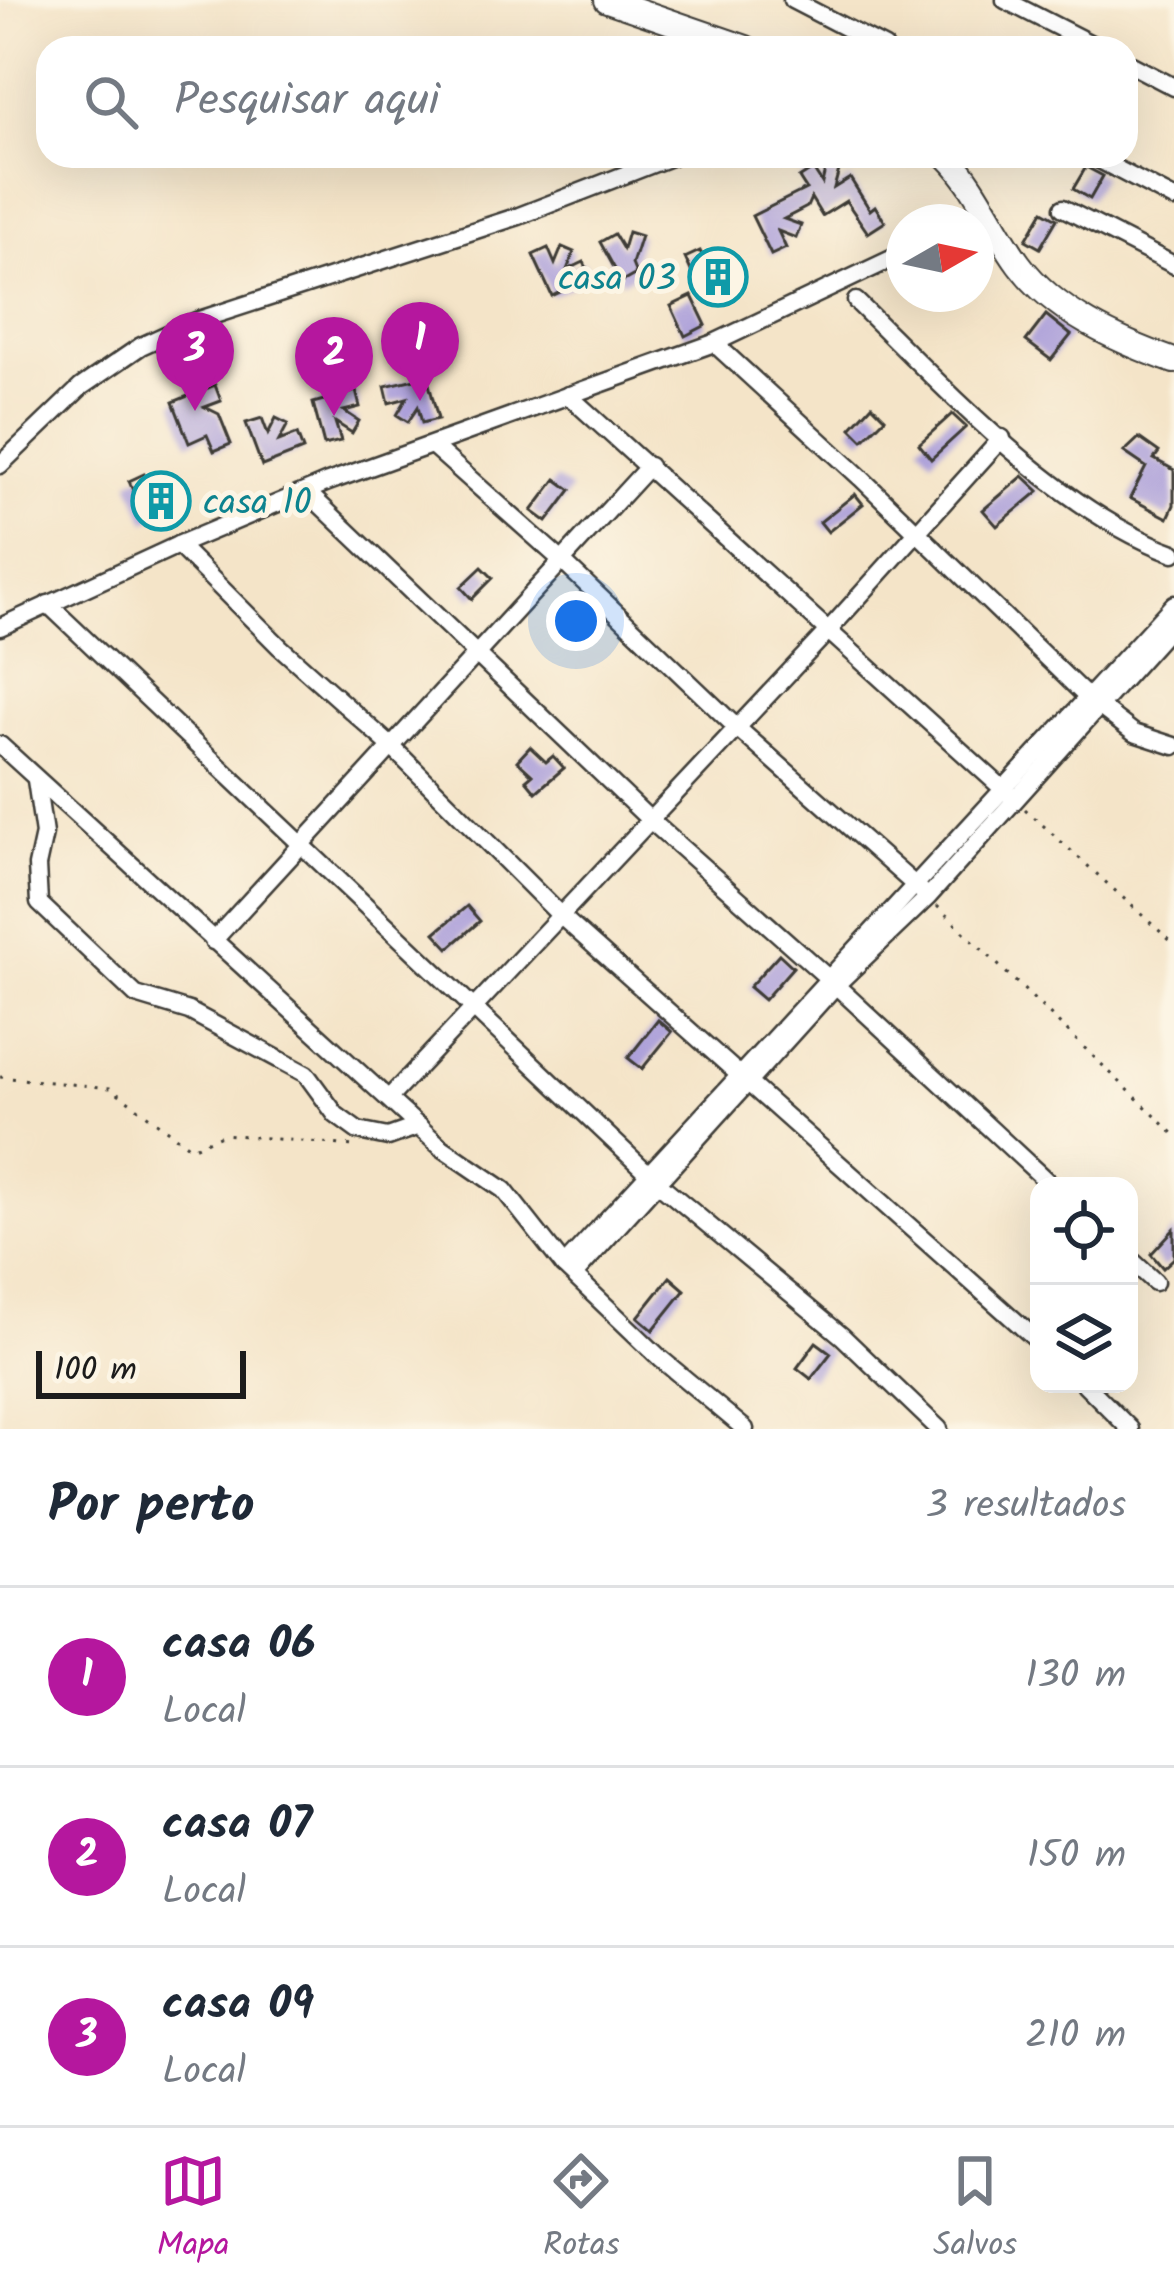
<!DOCTYPE html>
<html lang="pt">
<head>
<meta charset="utf-8">
<style>
  body { margin:0; font-family:Kalam,sans-serif; background:#f2f2f3; color:#1f2937 }
  .controls { position:absolute; right:36px; bottom:36px; display:grid; overflow:hidden; border-radius:24px; box-shadow:0 12px 48px #0002 }
  .controls button { width:108px; height:108px; display:grid; place-items:center; padding:0; border:0; border-bottom:3px solid #e0e1e3; background:#fff; color:#1f2937; font:60px sans-serif }
  .compass { position:absolute; left:886px; top:204px; width:108px; height:108px; border-radius:50%; background:#fff; box-shadow:0 12px 48px #0002; rotate:81deg }
  .scale { position:absolute; left:36px; bottom:30px; width:210px; box-sizing:border-box; padding-left:12px; border:6px solid #1c1c1c; border-top:0; font-size:33px; line-height:42px; white-space:nowrap; color:#1c1c1c; -webkit-text-stroke:9px #fcf5e5; paint-order:stroke }
  .you { position:absolute; left:576px; top:621px; width:42px; height:42px; margin:-30px; border:9px solid #fff; border-radius:50%; background:#1a73e8; box-shadow:0 0 0 18px #1a73e833 }
  .badge { display:grid; place-items:center; width:78px; height:78px; border-radius:50%; background:#b5179e; color:#fff; font-size:39px; font-weight:700 }
  .pin { position:absolute; translate:-50% -99px; filter:drop-shadow(0 3px 6px #0008) }
  .pin::after { content:''; position:absolute; top:63px; width:42px; height:36px; background:inherit; clip-path:polygon(0 0,100% 0,50% 100%) }
  .list { margin:0; padding:0; list-style:none }
  h2 { display:flex; justify-content:space-between; align-items:center; height:156px; margin:0; padding:0 48px; font-size:51px }
  h2 small { font-size:39px; font-weight:400; color:#747a83 }
  .list li { display:grid; grid-template-columns:78px 1fr auto; gap:36px; align-items:center; box-sizing:border-box; height:180px; padding:0 48px; border-top:3px solid #e0e1e3 }
  .list b { display:block; font-size:45px; white-space:nowrap }
  .list p { margin:0; font-size:39px; white-space:nowrap; color:#747a83 }
  .list em { font-size:39px; font-style:normal; color:#747a83 }
  .icon { flex:none; width:66px; height:66px; fill:none; stroke:currentColor; stroke-width:2; stroke-linecap:round; stroke-linejoin:round }
  .map { position:relative; flex:none; width:1174px; height:1429px; overflow:hidden }
  .search { position:absolute; background:#fff; box-shadow:0 12px 48px #0002; left:36px; right:36px; top:36px; height:132px; display:flex; align-items:center; gap:30px; box-sizing:border-box; padding:0 42px; border-radius:36px; color:#747a83; font-size:45px }
  .sheet { height:696px; background:#fff }
  nav { display:flex; justify-content:space-around; align-items:center; box-sizing:border-box; height:168px; border-top:3px solid #e0e1e3; background:#fff; font-size:33px; color:#747a83 }
  nav a { display:grid; justify-items:center; gap:6px }
  nav .on { color:#b5179e }
  .map>svg:first-child { display:block }
</style>
</head>
<body>
<div class="map">
<svg width="1174" height="1429" viewBox="0 0 1174 1429">
  <rect width="100%" height="100%" fill="#fcf5e5"/>
  <filter id="ink" filterUnits="userSpaceOnUse"><feTurbulence type="fractalNoise" baseFrequency=".00833" numOctaves="2"/><feDisplacementMap in="SourceGraphic" scale="24" xChannelSelector="R" yChannelSelector="G"/><feConvolveMatrix kernelMatrix="1 2 1 2 8 2 1 2 1" color-interpolation-filters="sRGB"/></filter>
  <filter id="wash" filterUnits="userSpaceOnUse"><feTurbulence type="fractalNoise" baseFrequency=".004" numOctaves="4" result="noise"/><feDisplacementMap in="SourceGraphic" scale="48" xChannelSelector="R" yChannelSelector="G"/><feGaussianBlur stdDeviation="2.7" result="paint"/><feColorMatrix in="noise" values="0 0 0 0 0 0 0 0 0 0 0 0 0 0 0 0 0 1.4 0 .05"/><feComposite in="paint" operator="in"/></filter>
  <g filter="url(#wash)">
    <rect width="100%" height="100%" fill="#f4e4c8"/>
    <g id="blocks">
      <g fill="#a99cd9">
        <path d="M826 166 839 170 834 188 850 178 870 210 875 206 885 222 868 233 846 201 822 216 811 198 807 207 784 219 801 225 796 238 778 231 786 248 771 255 752 216 806 189 799 178 813 169 822 183Z"/>
        <path d="M1086 167 1103 176 1090 199 1073 189Z"/>
        <path d="M1043 211 1057 219 1040 248 1026 240Z"/>
        <path d="M628 232 641 236 632 264 636 274 622 282 600 242 614 234 623 249Z"/>
        <path d="M562 247 574 252 567 270 584 262 591 277 552 296 533 255 548 248 555 264Z"/>
        <path d="M715 250 727 255 720 273 737 266 744 281 704 299 685 258 700 251 708 267Z"/>
        <path d="M692 296 706 325 685 336 671 306Z"/>
        <path d="M1046 315 1071 335 1051 360 1026 341Z"/>
        <path d="M427 376 438 419 422 423 418 407 408 422 397 415 407 398 389 403 385 386Z"/>
        <path d="M215 385 221 401 205 407 219 414 231 444 214 451 207 435 189 443 173 402Z"/>
        <path d="M356 391 360 407 344 411 359 421 352 433 335 422 341 441 324 445 313 403Z"/>
        <path d="M872 405 885 418 863 440 851 428Z"/>
        <path d="M952 414 966 427 931 459 919 444Z"/>
        <path d="M262 418 268 434 276 418 288 424 279 441 297 434 303 450 262 466 246 423Z"/>
        <path d="M1139 438 1159 452 1154 459 1174 470V505L1168 518 1130 498 1146 467 1124 452Z"/>
        <path d="M158 473 170 479 162 497 180 489 186 505 146 522 129 481 144 474 150 490Z"/>
        <path d="M1023 476 1039 491 997 526 983 510Z"/>
        <path d="M556 479 571 490 547 522 532 511Z"/>
        <path d="M855 494 863 504 828 532 820 522Z"/>
        <path d="M482 567 493 578 472 599 461 587Z"/>
        <path d="M530 747 546 762 553 756 564 768 536 792 526 780 532 775 517 761Z"/>
        <path d="M467 906 480 921 449 948 435 933Z"/>
        <path d="M779 954 793 967 764 1000 749 987Z"/>
        <path d="M658 1020 672 1032 642 1069 628 1058Z"/>
        <path d="M1174 1229V1258L1163 1268 1151 1254Z"/>
        <path d="M670 1277 685 1290 653 1330 638 1317Z"/>
        <path d="M816 1342 831 1353 811 1379 797 1368Z"/>
      </g>
    </g>
  </g>
  <g filter="url(#ink)">
    <use href="#blocks" fill-opacity="0" stroke="#3c3a36" stroke-width="3"/>
    <g fill="none" stroke-linecap="round" stroke-linejoin="round">
      <defs>
        <g id="minor">
          <path d="M792 0 885 48"/>
          <path d="M1005 0 1099 48"/>
          <path d="M1126 62 1174 87"/>
          <path d="M1092 156 1174 199"/>
          <path d="M1063 208 1174 265"/>
          <path d="M856 301C943 386 1058 512 1174 553"/>
          <path d="M714 343 861 478 1087 697 1134 733 1174 746"/>
          <path d="M568 395 1012 797"/>
          <path d="M433 446 560 559 735 726 925 894"/>
          <path d="M0 465 81 387 141 346 196 321 519 216 673 156"/>
          <path d="M307 492 649 819 828 978 1052 1186"/>
          <path d="M178 545 280 647 391 746 561 916 1039 1342"/>
          <path d="M48 604 658 1183 842 1336 939 1429"/>
          <path d="M0 627 178 545 328 482 714 343 904 253"/>
          <path d="M0 745 441 1147 504 1190 564 1266 661 1359 745 1429"/>
          <path d="M36 780 44 834 37 866 39 903 136 995 189 1011 306 1074 336 1115 358 1131 388 1137 419 1126"/>
          <path d="M213 941 649 466"/>
          <path d="M390 1097 827 632 1002 438"/>
          <path d="M1129 1258 1155 1282"/>
          <path d="M564 1266 1174 604"/>
          <path d="M574 1275 836 985 928 897 1174 623"/>
          <path d="M1085 1384 1130 1429"/>
        </g>
        <g id="secondary">
          <path d="M607 0 746 48"/>
          <path d="M947 156C978 187 993 229 1019 264 1055 313 1118 341 1174 361"/>
        </g>
      </defs>
      <use href="#minor" stroke="#3c3a36" stroke-width="21"/>
      <use href="#secondary" stroke="#3c3a36" stroke-width="28"/>
      <g stroke="#3c3a36" stroke-width="3" stroke-dasharray="3 9" stroke-linecap="butt">
        <path d="M1025 809 1174 944"/>
        <path d="M937 906 1174 1134"/>
        <path d="M0 1077 111 1088 191 1148 224 1134 353 1146"/>
      </g>
      <use href="#minor" stroke="#fff" stroke-width="16"/>
      <use href="#secondary" stroke="#fff" stroke-width="24"/>
    </g>
  </g>
  <defs>
    <symbol id="building-ring" viewBox="-11 -11 22 22"><circle r="9.5" fill="#fcf5e5" stroke="#0f9aa8" stroke-width="1.5"/><path d="M-4-6H4V6H1V3H-1V6H-4ZM-2.5-4.3h1.7v1.8h-1.7ZM.8-4.3h1.7v1.8H.8ZM-2.5-1h1.7V.8h-1.7ZM.8-1h1.7V.8H.8Z" fill="#0f9aa8"/></symbol>
  </defs>
  <g fill-rule="evenodd">
    <use href="#building-ring" x="685" y="244" width="66" height="66"/>
    <use href="#building-ring" x="128" y="468" width="66" height="66"/>
  </g>
  <g text-anchor="middle" stroke-width="10" stroke-linejoin="round" paint-order="stroke">
    <g font-size="36" fill="#0d838f" stroke="#fcf5e5" text-anchor="end">
      <text x="676" y="290">casa 03</text>
      <text x="203" y="514" text-anchor="start">casa 10</text>
    </g>
  </g>
</svg>
<div class="controls">
<button><svg class="icon" aria-label="locate" viewBox="0 0 24 24"><circle cx="12" cy="12" r="6"/><path d="M12 2v4M12 18v4M2 12h4M18 12h4"/></svg></button>
<button><svg class="icon" aria-label="layers" viewBox="0 0 24 24"><path d="M12 4l9 5-9 5-9-5zM3 14l9 5 9-5"/></svg></button>
</div>
<svg class="compass" viewBox="-18 -18 36 36"><path d="M0-13l5 13h-10z" fill="#e53935"/><path d="M0 13l5-13h-10z" fill="#747a83"/></svg>
<div class="scale">100 m</div>
<div class="you"></div>
<div class="pin badge" style="left:420px;top:401px">1</div>
<div class="pin badge" style="left:334px;top:416px">2</div>
<div class="pin badge" style="left:195px;top:411px">3</div>
<div class="search"><svg class="icon" aria-label="search" viewBox="0 0 24 24"><circle cx="10" cy="10" r="6"/><path d="M15 15l6 6"/></svg>Pesquisar aqui</div>
</div>
<section class="sheet">
<h2>Por perto<small>3 resultados</small></h2>
<ul class="list">
<li><span class="badge">1</span><div><b>casa 06</b><p>Local</p></div><em>130 m</em></li>
<li><span class="badge">2</span><div><b>casa 07</b><p>Local</p></div><em>150 m</em></li>
<li><span class="badge">3</span><div><b>casa 09</b><p>Local</p></div><em>210 m</em></li>
</ul>
</section>
<nav>
<a class="on"><svg class="icon" aria-label="map" viewBox="0 0 24 24"><path d="M3 6l6-2 6 2 6-2v14l-6 2-6-2-6 2zM9 4v14M15 6v14"/></svg>Mapa</a>
<a><svg class="icon" aria-label="directions" viewBox="0 0 24 24"><path d="M12 3l9 9-9 9-9-9zM9 14v-3h6M13 9l2 2-2 2"/></svg>Rotas</a>
<a><svg class="icon" aria-label="saved" viewBox="0 0 24 24"><path d="M7 4h10v16l-5-4-5 4z"/></svg>Salvos</a>
</nav>
</body>
</html>
